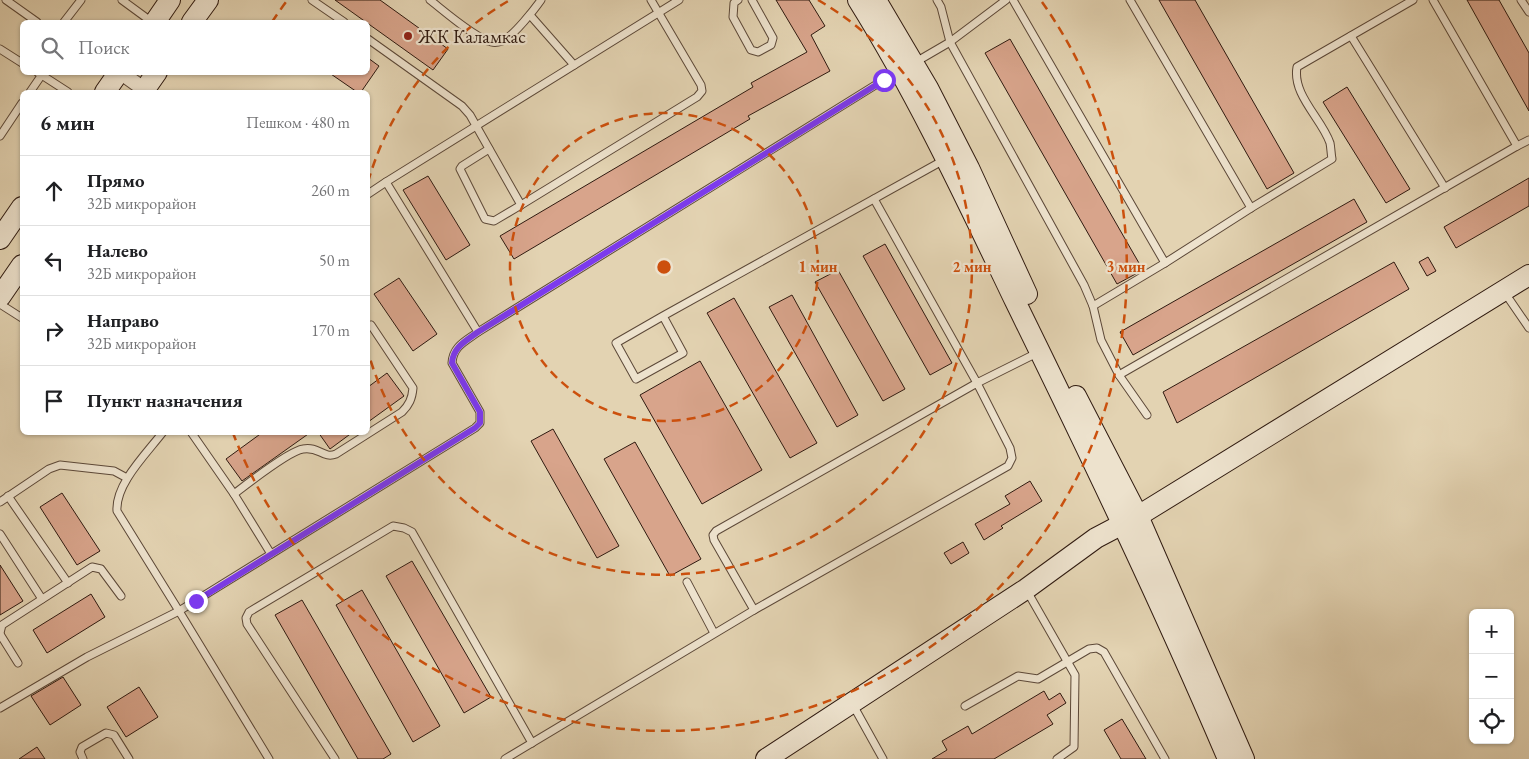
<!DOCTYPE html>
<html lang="ru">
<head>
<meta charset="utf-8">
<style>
  body { margin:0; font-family:"EB Garamond",serif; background:#f2f2f2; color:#202124 }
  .controls { position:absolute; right:15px; bottom:15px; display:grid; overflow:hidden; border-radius:8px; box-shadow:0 1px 4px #0004 }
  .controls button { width:45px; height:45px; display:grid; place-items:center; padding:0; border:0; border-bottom:1px solid #e0e0e0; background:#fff; color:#202124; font:25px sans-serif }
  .stop { position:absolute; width:15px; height:15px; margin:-11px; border:4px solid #7c3aed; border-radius:50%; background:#fff }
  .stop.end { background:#7c3aed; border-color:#fff; box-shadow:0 1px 5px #0008 }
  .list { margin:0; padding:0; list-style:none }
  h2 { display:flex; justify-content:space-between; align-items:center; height:65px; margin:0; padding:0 20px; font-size:21px }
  h2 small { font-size:16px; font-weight:400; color:#757577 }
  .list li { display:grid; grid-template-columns:32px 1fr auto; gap:15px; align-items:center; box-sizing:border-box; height:70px; padding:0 20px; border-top:1px solid #e0e0e0 }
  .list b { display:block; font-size:19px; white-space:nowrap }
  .list p { margin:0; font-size:16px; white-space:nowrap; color:#757577 }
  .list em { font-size:16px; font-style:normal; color:#757577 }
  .icon { flex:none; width:28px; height:28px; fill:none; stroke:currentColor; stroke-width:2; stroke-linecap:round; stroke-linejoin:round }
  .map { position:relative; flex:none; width:1529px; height:759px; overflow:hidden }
  .search { position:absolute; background:#fff; box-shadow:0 1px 4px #0004; left:20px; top:20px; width:350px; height:55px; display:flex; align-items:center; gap:12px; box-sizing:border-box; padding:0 18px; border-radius:8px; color:#757577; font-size:19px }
  .panel { position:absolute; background:#fff; box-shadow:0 1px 4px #0004; left:20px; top:90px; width:350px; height:345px; border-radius:8px }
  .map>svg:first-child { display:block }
</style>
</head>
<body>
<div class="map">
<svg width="1529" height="759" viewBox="0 0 1529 759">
  <rect width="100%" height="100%" fill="#e3d3b2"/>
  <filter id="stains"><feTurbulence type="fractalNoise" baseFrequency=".004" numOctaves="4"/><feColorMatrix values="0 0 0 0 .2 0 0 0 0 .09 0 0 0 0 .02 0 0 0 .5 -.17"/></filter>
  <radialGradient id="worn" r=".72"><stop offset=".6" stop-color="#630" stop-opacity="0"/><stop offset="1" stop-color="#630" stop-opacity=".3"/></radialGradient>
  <g fill="#d8a48b" stroke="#2f1a10">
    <path d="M335 0H380L448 49 433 70Z"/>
    <path d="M776 0H809L825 26 811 35 830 71 748 116 750 119 514 259 500 236 753 87 751 83 807 52Z"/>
    <path d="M1159 0H1195L1294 173 1267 189Z"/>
    <path d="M1467 0H1499L1529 53V111Z"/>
    <path d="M1010 39 1143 270 1117 284 985 53Z"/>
    <path d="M368 58 379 66 361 92H357L328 72H368Z"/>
    <path d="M1347 87 1410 189 1386 203 1323 102Z"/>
    <path d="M428 176 470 245 446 260 403 190Z"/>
    <path d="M1529 178V206L1456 248 1444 227Z"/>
    <path d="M1354 199 1367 222 1133 355 1120 332Z"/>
    <path d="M885 244 952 363 930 375 863 256Z"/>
    <path d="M1428 257 1436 271 1427 276 1419 262Z"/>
    <path d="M1394 262 1409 289 1177 423 1163 392Z"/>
    <path d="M838 270 905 389 883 401 815 282Z"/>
    <path d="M399 278 437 334 413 351 374 294Z"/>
    <path d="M792 295 858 415 837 427 769 307Z"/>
    <path d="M734 298 817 443 790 458 707 313Z"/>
    <path d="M700 361 762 470 702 504 640 395Z"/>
    <path d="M387 373 404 396 368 422V387Z"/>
    <path d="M553 429 619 546 597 558 531 441Z"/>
    <path d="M263 432H311L242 481 226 459Z"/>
    <path d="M318 432H353L330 449Z"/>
    <path d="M635 442 701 559 670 576 604 459Z"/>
    <path d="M1030 481 1042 501 1001 526 1003 528 984 540 975 524 1010 504 1005 496Z"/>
    <path d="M62 493 100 551 77 565 40 507Z"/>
    <path d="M963 542 969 553 951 564 944 553Z"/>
    <path d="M412 561 491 697 464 713 386 576Z"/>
    <path d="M0 565 23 601 0 615Z"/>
    <path d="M362 590 440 726 413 742 336 605Z"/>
    <path d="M91 594 105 617 47 653 33 630Z"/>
    <path d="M302 600 391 754 383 759H358L275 615Z"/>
    <path d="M63 677 81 705 50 725 31 696Z"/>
    <path d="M139 687 158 717 126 737 107 707Z"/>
    <path d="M1044 691 1049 700 1060 693 1066 703 1047 715 1053 724 994 759H932L947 750 942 741 968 726 972 734Z"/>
    <path d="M1122 719 1146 759H1121L1104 730Z"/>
    <path d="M37 747 45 759H19Z"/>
  </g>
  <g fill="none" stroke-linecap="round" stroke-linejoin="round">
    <defs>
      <g id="lane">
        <path d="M6 0 37 22"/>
        <path d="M122 0 152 22"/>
        <path d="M312 0 344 22"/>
        <path d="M430 0C444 11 476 39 492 42 495 43 501 42 504 40 514 35 534 10 541 0"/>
        <path d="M738 0 734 3 733 17 751 50 758 52 771 45 773 38 752 0"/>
        <path d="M937 0 941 7 950 42 1084 285 1093 306 1101 340 1119 375 1147 415"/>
        <path d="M1013 0 1165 263 1251 208 1332 159C1331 154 1331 148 1330 143 1322 119 1292 95 1297 67L1413 0"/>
        <path d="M1130 0 1251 208"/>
        <path d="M1521 0 1529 12"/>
        <path d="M530 15 574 65"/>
        <path d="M64 22 81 0"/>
        <path d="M1351 36 1445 188"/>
        <path d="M368 39 462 106 470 115 521 205 697 97 702 91 701 85 651 0"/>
        <path d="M0 49 22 63"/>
        <path d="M914 63 950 42 1006 0"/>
        <path d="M37 72 68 92"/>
        <path d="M30 92 41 76"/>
        <path d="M0 136 22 103"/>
        <path d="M1517 146 1529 140"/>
        <path d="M489 149 462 166 460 169 485 219 494 221 521 205"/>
        <path d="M368 194 386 182"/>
        <path d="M874 199 977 383 1010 448 1012 458 1008 466 754 610 714 540 713 535 716 531 977 383 1039 352"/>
        <path d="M1505 293 1529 328"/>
        <path d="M0 304 22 318"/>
        <path d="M1093 306 1165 263"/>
        <path d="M663 316 683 353 636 379 616 343 663 316 944 160"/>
        <path d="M478 332 386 182 679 0"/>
        <path d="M1119 375 1517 146 1433 0"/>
        <path d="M191 432 234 494 271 554"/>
        <path d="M234 494C247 484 289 451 303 449 319 446 323 459 336 454L402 412C409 405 412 399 413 388L371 325"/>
        <path d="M8 496 68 583"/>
        <path d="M0 502 49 469 60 465 114 471 127 478"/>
        <path d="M0 534 42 599"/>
        <path d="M687 582 714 633"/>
        <path d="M1027 591 1075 675 1074 747 1057 759"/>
        <path d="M0 633 2 625 92 567 101 569 121 596"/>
        <path d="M0 634 18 663"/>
        <path d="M853 705 883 759"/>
        <path d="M965 706 1018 676 1038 679 1089 649 1097 648 1104 652 1165 759"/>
        <path d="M0 708 87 657 179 611 117 511C115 484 147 453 163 432"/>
        <path d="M83 759 80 752 82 747 106 733 114 735 129 759"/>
        <path d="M269 759 179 611 475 428 480 423V412L452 363C453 346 466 341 478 332L898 71"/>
        <path d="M335 759 247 624 246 618 249 612 393 526 404 528 412 532 532 743"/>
        <path d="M505 759 754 610"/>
      </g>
      <path id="street" d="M120 72 145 90"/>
      <g id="secondary">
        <path d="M858 0C918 96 966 199 1015 301 1089 452 1162 604 1228 759"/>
        <path d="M876 0 928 88 969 168 1027 294"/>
        <path d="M155 22 170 0"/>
        <path d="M192 22 208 0"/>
        <path d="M105 92 119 72"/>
        <path d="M143 92 157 72"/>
        <path d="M0 239 22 207"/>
        <path d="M0 297 22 265"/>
        <path d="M1076 396 1138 516 1244 759"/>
        <path d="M766 759 1026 589 1096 538 1138 516 1529 275"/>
      </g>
    </defs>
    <use href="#lane" stroke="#5c4838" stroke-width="9"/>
    <use href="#street" stroke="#5c4838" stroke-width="16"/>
    <use href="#secondary" stroke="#2f1a10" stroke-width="22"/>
    <use href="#lane" stroke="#ede2cd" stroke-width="7"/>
    <use href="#street" stroke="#ede2cd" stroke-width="14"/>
    <use href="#secondary" stroke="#ede2cd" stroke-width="20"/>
  </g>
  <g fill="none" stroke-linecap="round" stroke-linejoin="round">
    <path stroke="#7c3aed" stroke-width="6" d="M196 601 475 428 480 423V412L452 363C453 347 466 341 478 332L884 80"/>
  </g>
  <g fill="none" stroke="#cc500d" stroke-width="2.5" stroke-dasharray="9 6">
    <circle cx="664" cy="267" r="154"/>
    <path d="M368 182A308 308 0 0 1 510 0M818 0A308 308 0 1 1 368 352"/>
    <path d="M272 22A462 462 0 0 1 286 2M1042 2A462 462 0 1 1 233 433"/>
  </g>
  <circle fill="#8f2418" stroke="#ede2cd" stroke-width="2" cx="408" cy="36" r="5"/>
  <g text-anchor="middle" stroke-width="4.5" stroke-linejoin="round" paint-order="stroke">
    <g font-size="19" fill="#2f1a10" stroke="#ede2cd" text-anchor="start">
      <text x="418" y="43">ЖК Каламкас</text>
    </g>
  </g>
  <circle cx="664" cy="267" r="8" fill="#cc500d" stroke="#ede2cd" stroke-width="2.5"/>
  <g font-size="15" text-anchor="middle" font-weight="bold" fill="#cc500d" stroke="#ede2cd" stroke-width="4.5" stroke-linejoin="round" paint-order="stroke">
    <text x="818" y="272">1 мин</text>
    <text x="972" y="272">2 мин</text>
    <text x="1126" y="272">3 мин</text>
  </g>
  <rect width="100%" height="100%" filter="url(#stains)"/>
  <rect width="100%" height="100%" fill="url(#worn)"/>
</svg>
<div class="controls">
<button>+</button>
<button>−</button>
<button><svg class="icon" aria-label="locate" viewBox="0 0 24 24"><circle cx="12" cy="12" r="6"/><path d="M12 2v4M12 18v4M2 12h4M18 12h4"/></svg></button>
</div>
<div class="stop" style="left:884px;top:80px"></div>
<div class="stop end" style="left:196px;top:601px"></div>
<div class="search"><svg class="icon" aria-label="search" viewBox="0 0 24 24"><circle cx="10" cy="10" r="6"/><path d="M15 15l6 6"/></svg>Поиск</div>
<section class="panel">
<h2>6 мин<small>Пешком · 480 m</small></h2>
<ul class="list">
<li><svg class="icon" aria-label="ahead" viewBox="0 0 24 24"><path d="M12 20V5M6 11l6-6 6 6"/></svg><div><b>Прямо</b><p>32Б микрорайон</p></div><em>260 m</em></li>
<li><svg class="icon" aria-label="left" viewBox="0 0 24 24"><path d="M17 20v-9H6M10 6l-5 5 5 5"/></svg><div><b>Налево</b><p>32Б микрорайон</p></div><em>50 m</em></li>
<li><svg class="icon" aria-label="right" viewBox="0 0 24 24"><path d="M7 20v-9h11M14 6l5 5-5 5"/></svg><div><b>Направо</b><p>32Б микрорайон</p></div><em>170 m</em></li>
<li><svg class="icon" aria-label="arrive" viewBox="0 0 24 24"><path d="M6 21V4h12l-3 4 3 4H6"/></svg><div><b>Пункт назначения</b></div></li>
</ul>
</section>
</div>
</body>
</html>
